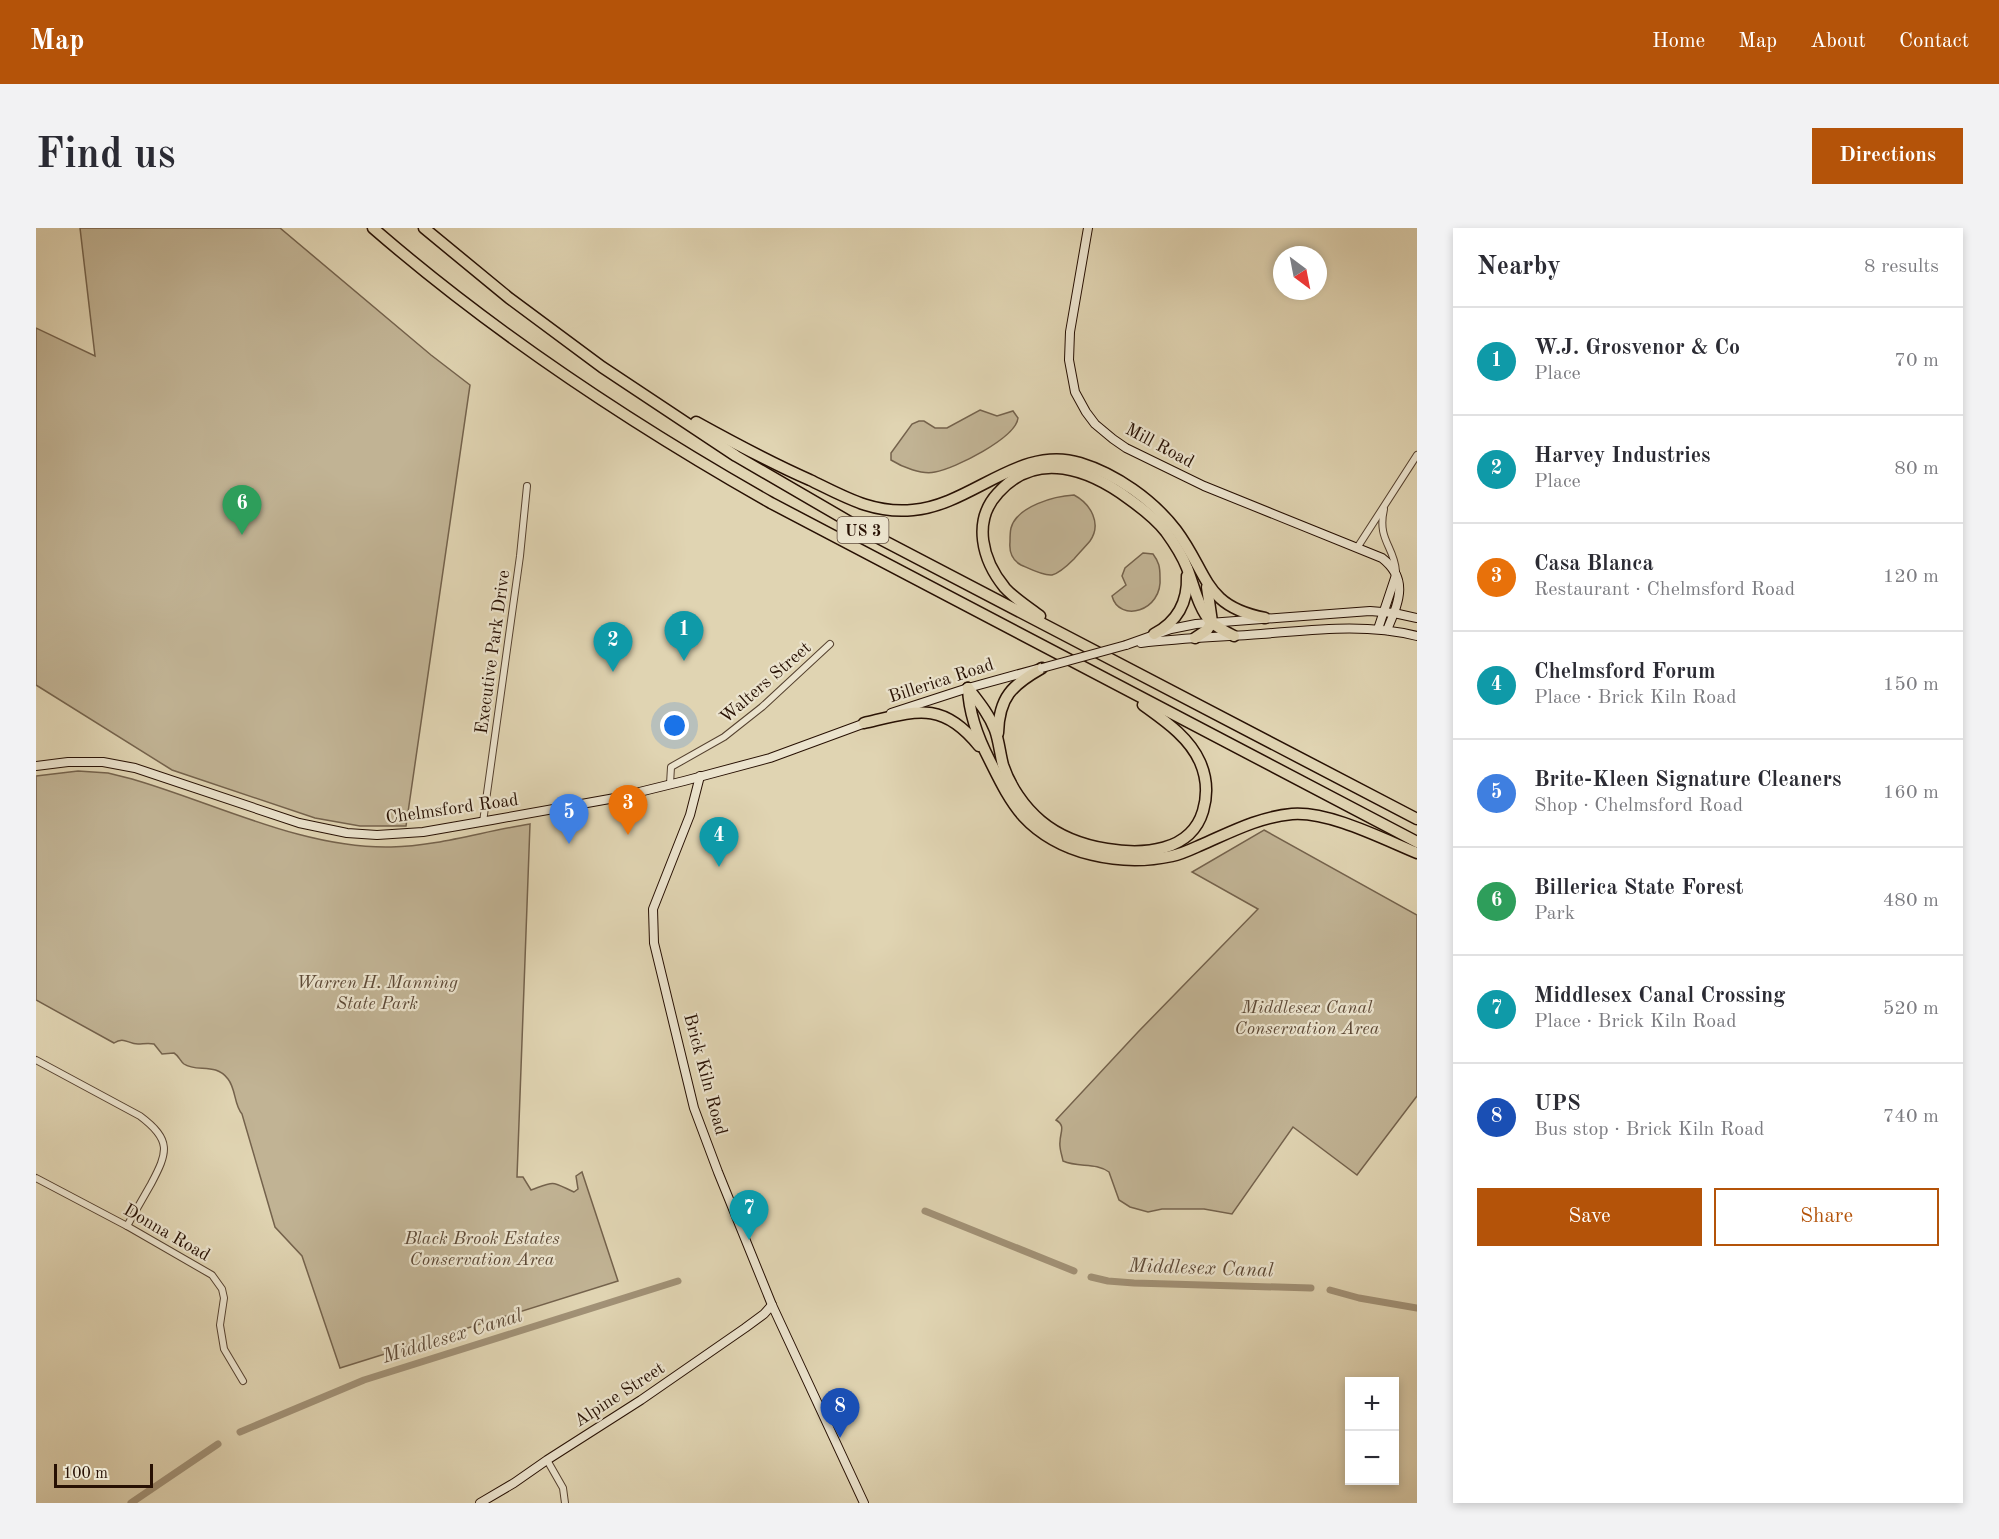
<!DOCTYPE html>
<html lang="en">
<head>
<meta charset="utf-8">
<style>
  body { margin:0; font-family:"Old Standard TT",serif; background:#f2f2f3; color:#2b2b33 }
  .controls { position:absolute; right:18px; bottom:18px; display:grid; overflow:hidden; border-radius:0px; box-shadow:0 3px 9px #0003 }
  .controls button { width:54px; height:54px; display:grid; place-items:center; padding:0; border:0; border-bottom:2px solid #e1e1e2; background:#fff; color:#2b2b33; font:30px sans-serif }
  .compass { position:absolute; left:1237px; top:18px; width:54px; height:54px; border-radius:50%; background:#fff; box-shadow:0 3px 9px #0003; rotate:148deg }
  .scale { position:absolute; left:18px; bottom:15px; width:99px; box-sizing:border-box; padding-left:6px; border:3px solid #271003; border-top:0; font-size:16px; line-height:21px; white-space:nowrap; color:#271003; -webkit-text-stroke:4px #ebe3cd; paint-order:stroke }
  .you { position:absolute; left:639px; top:498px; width:21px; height:21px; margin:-15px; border:4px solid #fff; border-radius:50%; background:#1a73e8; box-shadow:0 0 0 9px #1a73e833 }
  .badge { display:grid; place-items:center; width:39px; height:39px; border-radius:50%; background:#b45309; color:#fff; font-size:20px; font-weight:700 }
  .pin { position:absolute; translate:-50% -50px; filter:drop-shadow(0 2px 3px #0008) }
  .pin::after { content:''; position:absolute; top:32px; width:21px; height:18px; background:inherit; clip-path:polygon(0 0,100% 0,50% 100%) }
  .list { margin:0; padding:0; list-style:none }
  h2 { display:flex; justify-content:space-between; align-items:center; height:78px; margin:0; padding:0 24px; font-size:26px }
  h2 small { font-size:20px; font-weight:400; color:#7c7c81 }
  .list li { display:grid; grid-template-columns:39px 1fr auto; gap:18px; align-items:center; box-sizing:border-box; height:108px; padding:0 24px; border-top:2px solid #e1e1e2 }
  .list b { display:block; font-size:22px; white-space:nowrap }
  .list p { margin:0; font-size:20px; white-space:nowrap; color:#7c7c81 }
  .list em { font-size:20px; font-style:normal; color:#7c7c81 }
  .actions { display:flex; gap:12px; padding:18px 24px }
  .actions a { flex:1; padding:14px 0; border:2px solid #b45309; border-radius:0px; text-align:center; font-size:21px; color:#b45309 }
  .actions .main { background:#b45309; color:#fff }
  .map { position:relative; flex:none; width:1381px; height:1275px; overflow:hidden; border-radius:0px }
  header { display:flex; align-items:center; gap:36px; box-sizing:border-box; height:84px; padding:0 30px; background:#b45309; color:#fff }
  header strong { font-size:28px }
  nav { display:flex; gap:33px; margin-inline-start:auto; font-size:21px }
  .intro { display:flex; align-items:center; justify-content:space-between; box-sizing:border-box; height:144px; padding:0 36px }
  h1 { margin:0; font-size:42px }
  .button { padding:15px 27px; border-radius:0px; background:#b45309; color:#fff; font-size:21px; font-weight:700 }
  main { display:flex; gap:36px; padding:0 36px }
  aside { flex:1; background:#fff; border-radius:0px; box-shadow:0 3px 9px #0003 }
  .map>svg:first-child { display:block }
</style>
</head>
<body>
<header>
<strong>Map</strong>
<nav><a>Home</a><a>Map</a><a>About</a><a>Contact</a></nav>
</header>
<div class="intro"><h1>Find us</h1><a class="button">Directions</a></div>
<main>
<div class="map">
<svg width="1381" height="1275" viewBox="0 0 1381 1275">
  <rect width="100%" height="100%" fill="#e0d4b2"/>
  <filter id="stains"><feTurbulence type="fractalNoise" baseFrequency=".00333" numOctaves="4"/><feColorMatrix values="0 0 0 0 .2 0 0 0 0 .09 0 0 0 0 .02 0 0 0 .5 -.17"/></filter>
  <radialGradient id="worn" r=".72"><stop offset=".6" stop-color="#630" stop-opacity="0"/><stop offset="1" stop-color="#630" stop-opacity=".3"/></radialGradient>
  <g fill="#c1b394" stroke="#74624c" stroke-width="1.5">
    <path d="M44 0H244L395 127 434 157 370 598H324L279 590 136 542 0 457V100L59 128Z"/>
    <path d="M944 182 961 188 977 183 982 190C980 210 918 241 899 244 886 247 866 239 855 232V225L876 196 883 193H888L899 200H911Z"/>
    <path d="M1038 267C1055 276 1066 296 1054 313 1049 319 1043 325 1038 331 1032 337 1024 345 1016 347 1007 348 992 340 985 337 976 332 973 324 974 314 974 309 974 304 975 300 981 278 1019 268 1038 267Z"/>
    <path d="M1107 325 1117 326C1123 334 1124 339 1124 349 1127 384 1083 395 1076 368L1090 357 1086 348 1089 340Z"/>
    <path d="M42 543 72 545 96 551C179 575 267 621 355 619 402 618 448 603 494 596L481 949H487L495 962C520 953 514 953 538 964L542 961 540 948 546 944 582 1053 304 1140 266 1028 239 999 206 886C198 877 200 861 192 851 179 834 161 845 148 836 144 833 143 828 138 825L126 826 118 816C112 815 107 816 102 816 92 816 88 808 78 815L0 772V548Z"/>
    <path d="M1228 602 1381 687V868L1321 947 1257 899 1196 986 1168 981H1126L1112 984 1094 979 1083 972 1073 944C1059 934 1043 940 1027 933 1026 927 1023 920 1024 914 1024 904 1030 898 1020 892L1102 804 1222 681 1156 644Z"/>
  </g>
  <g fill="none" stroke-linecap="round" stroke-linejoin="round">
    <g stroke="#a19176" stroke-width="7">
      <path d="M889 983 1038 1043"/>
      <path d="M1055 1049 1072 1053 1098 1055 1275 1060"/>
      <path d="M1294 1062 1323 1070 1381 1080"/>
      <path d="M204 1204 328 1152 642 1053"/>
      <path d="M95 1275 182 1216"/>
    </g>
    <defs>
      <g id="street">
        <path d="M1348 281C1341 312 1358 318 1360 343"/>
        <path d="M1321 320 1381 227"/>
        <path d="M634 556 635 539 688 509 726 479 794 416"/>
        <path d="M447 594 484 328 491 258"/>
        <path d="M0 832 104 888C136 912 132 924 115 956 107 970 99 984 91 998"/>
        <path d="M0 950 91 998 176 1047 186 1061 188 1070 184 1097 188 1121 207 1153"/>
        <path d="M511 1232 527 1260 529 1275"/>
      </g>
      <g id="secondary">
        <path d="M1052 0 1034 104 1033 132 1039 164 1050 184 1059 196 1077 211 1090 220 1168 258 1346 330C1374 352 1362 375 1351 402"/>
        <path d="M1342 401 1360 347"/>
        <path d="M1105 415C1145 410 1185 409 1225 406 1277 402 1329 395 1381 408"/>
        <path d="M1090 417 1135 401 1160 396 1334 383 1358 385 1381 390"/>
        <path d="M855 485 932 460 1001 441"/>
        <path d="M0 538 32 534H67L99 540 263 595 311 605 341 607 387 604 456 592 579 570 648 553 734 530 832 494"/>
        <path d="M664 548 654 587 617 681 618 715 658 880 682 944 736 1077 828 1275"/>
        <path d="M444 1275 478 1255 511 1232 605 1172 709 1100 728 1086 736 1077"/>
      </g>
      <g id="highway">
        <path d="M337 0C459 106 594 195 735 275L1381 614"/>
        <path d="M388 0 473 70 566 139 700 228 831 304 1381 591"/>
        <path d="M660 194C698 215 735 235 774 252 809 269 837 286 877 282 936 277 984 216 1044 235 1080 246 1117 272 1140 302 1173 346 1167 378 1229 390"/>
        <path d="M1004 388C992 379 979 371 969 360 946 332 936 293 962 265 1001 221 1054 242 1093 271 1107 281 1120 291 1130 304 1138 315 1146 327 1151 340 1158 357 1162 380 1175 394 1182 400 1190 404 1198 408"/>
        <path d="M1118 406C1141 394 1152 375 1151 348"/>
        <path d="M1159 410 1171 402 1176 394 1171 359"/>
        <path d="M932 460C933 487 942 510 954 533 964 553 973 572 987 588 1023 627 1085 639 1136 628 1146 626 1156 621 1165 617 1195 604 1223 589 1256 586 1293 583 1347 611 1381 625"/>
        <path d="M932 460C942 473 953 486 959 502 963 513 964 526 967 537 974 558 988 579 1005 593 1024 609 1047 617 1071 621 1107 627 1155 624 1167 583 1172 566 1171 550 1164 534 1153 509 1129 493 1107 477"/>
        <path d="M828 495C880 483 906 472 943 518"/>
        <path d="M962 505C963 469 976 457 1006 440"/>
      </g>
    </defs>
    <use href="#street" stroke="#55412f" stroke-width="8"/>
    <use href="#secondary" stroke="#271003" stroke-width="10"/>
    <use href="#highway" stroke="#271003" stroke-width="13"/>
    <use href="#street" stroke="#ebe3cd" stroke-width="6"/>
    <use href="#secondary" stroke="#ebe3cd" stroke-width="8"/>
    <use href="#highway" stroke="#e0d4b2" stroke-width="10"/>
    <defs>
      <path id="secondary-bridge" d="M1006 440 1090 417"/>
    </defs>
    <use href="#secondary-bridge" stroke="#271003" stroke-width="10" stroke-linecap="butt"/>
    <use href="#secondary-bridge" stroke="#ebe3cd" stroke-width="8"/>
  </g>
  <g text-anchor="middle" stroke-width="4.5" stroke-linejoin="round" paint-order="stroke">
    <rect fill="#ebe3cd" stroke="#624f40" stroke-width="1.5" x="801.5" y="289" width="51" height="26" rx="4.5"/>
    <g font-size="16" font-weight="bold" fill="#271003">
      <text x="827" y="308">US 3</text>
    </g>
    <g font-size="18" fill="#271003" stroke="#ebe3cd">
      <text transform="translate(1124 217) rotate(28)" y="6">Mill Road</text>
      <text transform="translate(456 424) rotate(-82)" y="6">Executive Park Drive</text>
      <text transform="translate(905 452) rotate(-18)" y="6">Billerica Road</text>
      <text transform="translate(729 454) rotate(-41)" y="6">Walters Street</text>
      <text transform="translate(416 580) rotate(-8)" y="6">Chelmsford Road</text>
      <text transform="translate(670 846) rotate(75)" y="6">Brick Kiln Road</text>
      <text transform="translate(131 1004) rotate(30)" y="6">Donna Road</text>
      <text transform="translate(583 1166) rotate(-33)" y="6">Alpine Street</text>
    </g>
    <g font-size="18" font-style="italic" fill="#5d4936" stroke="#ebe3cd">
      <text x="341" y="760">Warren H. Manning<tspan x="341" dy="21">State Park</tspan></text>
      <text x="1271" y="785">Middlesex Canal<tspan x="1271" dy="21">Conservation Area</tspan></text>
      <text x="446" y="1016">Black Brook Estates<tspan x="446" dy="21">Conservation Area</tspan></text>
    </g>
    <g font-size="20" font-style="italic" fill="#5e4a37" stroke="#ebe3cd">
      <text transform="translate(1165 1039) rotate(2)" y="7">Middlesex Canal</text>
      <text transform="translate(416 1107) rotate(-17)" y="7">Middlesex Canal</text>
    </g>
  </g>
  <rect width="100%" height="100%" filter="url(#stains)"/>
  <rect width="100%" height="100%" fill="url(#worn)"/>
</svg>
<div class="controls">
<button>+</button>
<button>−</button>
</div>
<svg class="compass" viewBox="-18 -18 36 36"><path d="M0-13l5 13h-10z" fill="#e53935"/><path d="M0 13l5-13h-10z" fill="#7c7c81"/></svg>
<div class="scale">100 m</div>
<div class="you"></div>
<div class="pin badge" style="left:648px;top:433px;background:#0f9aa8">1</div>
<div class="pin badge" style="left:577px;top:444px;background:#0f9aa8">2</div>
<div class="pin badge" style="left:592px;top:607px;background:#e8710a">3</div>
<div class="pin badge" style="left:683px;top:639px;background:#0f9aa8">4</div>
<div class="pin badge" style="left:533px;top:616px;background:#3f7fe0">5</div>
<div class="pin badge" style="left:206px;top:307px;background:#2e9e5b">6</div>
<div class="pin badge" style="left:713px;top:1012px;background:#0f9aa8">7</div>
<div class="pin badge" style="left:804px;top:1210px;background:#1a4fb4">8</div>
</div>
<aside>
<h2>Nearby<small>8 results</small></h2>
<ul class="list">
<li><span class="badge" style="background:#0f9aa8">1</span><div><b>W.J. Grosvenor &amp; Co</b><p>Place</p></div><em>70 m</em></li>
<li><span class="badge" style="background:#0f9aa8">2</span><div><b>Harvey Industries</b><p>Place</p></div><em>80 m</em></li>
<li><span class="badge" style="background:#e8710a">3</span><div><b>Casa Blanca</b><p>Restaurant · Chelmsford Road</p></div><em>120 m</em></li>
<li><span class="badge" style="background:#0f9aa8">4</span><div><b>Chelmsford Forum</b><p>Place · Brick Kiln Road</p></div><em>150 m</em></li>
<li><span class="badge" style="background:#3f7fe0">5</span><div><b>Brite-Kleen Signature Cleaners</b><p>Shop · Chelmsford Road</p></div><em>160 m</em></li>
<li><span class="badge" style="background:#2e9e5b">6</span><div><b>Billerica State Forest</b><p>Park</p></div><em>480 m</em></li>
<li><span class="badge" style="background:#0f9aa8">7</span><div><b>Middlesex Canal Crossing</b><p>Place · Brick Kiln Road</p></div><em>520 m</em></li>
<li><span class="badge" style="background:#1a4fb4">8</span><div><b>UPS</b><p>Bus stop · Brick Kiln Road</p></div><em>740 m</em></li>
</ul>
<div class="actions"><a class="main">Save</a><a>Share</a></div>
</aside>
</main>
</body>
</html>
